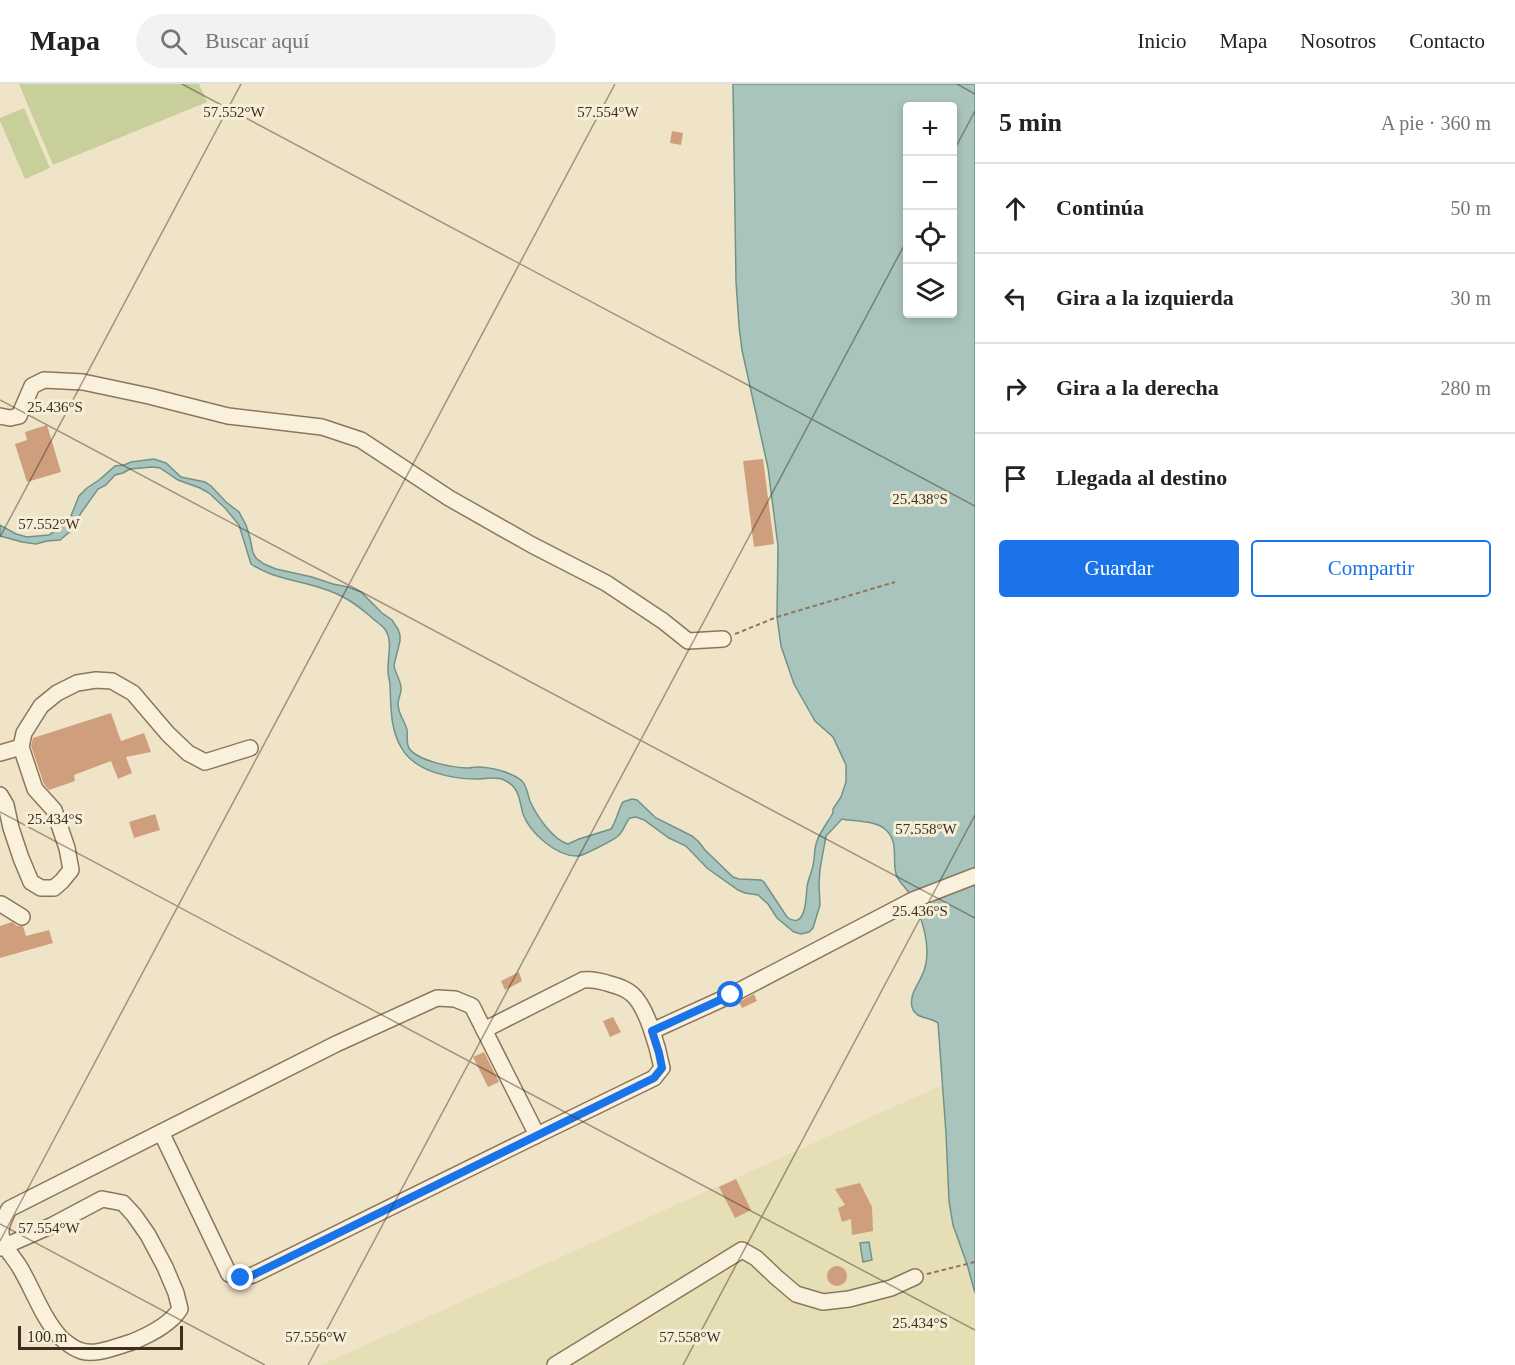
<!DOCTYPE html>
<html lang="es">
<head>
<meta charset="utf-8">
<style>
  body { margin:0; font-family:"Times New Roman",serif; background:#f2f2f2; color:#222 }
  .controls { position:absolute; right:18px; top:18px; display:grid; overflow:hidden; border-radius:6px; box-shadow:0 3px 9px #0003 }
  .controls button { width:54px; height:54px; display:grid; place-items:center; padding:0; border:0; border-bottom:2px solid #e0e0e0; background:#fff; color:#222; font:30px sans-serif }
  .scale { position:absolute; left:18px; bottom:15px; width:165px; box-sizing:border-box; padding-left:6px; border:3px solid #3d2e20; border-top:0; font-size:16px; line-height:21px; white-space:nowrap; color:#3d2e20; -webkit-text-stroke:4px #f7eed8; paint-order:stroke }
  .stop { position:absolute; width:18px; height:18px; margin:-14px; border:4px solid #1a73e8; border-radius:50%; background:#fff }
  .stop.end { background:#1a73e8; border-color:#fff; box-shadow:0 2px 6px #0008 }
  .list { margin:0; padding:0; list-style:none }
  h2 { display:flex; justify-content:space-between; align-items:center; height:78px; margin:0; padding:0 24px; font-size:26px }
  h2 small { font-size:20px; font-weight:400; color:#767676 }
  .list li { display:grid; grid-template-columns:39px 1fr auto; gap:18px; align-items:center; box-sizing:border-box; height:90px; padding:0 24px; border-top:2px solid #e0e0e0 }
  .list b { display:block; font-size:22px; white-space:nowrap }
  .list em { font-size:20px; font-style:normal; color:#767676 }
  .actions { display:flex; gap:12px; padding:18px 24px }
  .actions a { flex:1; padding:14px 0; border:2px solid #1a73e8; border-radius:6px; text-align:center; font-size:21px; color:#1a73e8 }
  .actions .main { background:#1a73e8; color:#fff }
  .icon { flex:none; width:33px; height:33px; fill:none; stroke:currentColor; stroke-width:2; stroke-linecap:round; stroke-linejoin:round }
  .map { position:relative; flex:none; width:975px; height:1281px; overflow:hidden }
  header { display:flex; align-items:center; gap:36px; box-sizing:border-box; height:84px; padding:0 30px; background:#fff; border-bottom:2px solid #e0e0e0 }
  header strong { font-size:28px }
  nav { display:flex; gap:33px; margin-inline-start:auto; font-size:21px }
  .search { width:420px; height:54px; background:#f2f2f2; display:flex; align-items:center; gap:15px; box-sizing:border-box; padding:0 21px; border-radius:33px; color:#767676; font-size:22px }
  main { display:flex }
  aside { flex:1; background:#fff }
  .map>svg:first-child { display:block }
</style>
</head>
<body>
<header>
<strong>Mapa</strong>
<div class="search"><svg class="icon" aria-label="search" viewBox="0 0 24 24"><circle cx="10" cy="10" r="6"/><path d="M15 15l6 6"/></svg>Buscar aquí</div>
<nav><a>Inicio</a><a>Mapa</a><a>Nosotros</a><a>Contacto</a></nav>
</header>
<main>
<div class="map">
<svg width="975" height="1281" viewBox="0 0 975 1281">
  <rect width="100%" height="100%" fill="#f0e4c8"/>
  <path fill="#e6deb5" d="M942 1001 946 1049 949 1117 953 1141 967 1180 975 1209V1281H321Z"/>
  <g fill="#c9cf9b">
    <path d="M19 0H199L207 18 53 81Z"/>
    <path d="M24 24 50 84 25 95 0 37V34Z"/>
  </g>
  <g fill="#a9c4bc" stroke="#6f938a" stroke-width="1.5" fill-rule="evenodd">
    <path d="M733 0H975V1209L967 1180 953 1141 949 1117 946 1049 938 939C929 932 916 936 912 923 909 910 919 900 923 889 926 883 927 872 927 866 926 847 919 825 909 809 905 803 898 797 896 790 892 775 899 758 886 746 876 736 856 738 842 735L826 752 820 785 819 800 820 821 813 844 809 848 801 850 794 848 777 834 768 820 758 811 745 809 738 806 707 784 686 762 669 754 644 736 636 733 630 734C625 739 624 747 618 752 614 756 582 772 578 772 557 773 530 749 523 730 519 716 520 703 504 696 495 692 486 695 477 695 452 695 414 688 401 663 390 644 391 622 390 601 390 597 388 592 388 588 387 574 394 556 384 544 380 540 374 536 370 532 350 515 337 508 311 501 290 495 270 493 251 480L239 441 225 424 209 409 200 404 178 396 160 384 152 383 130 385 123 389 115 391 106 401 98 405 81 429 73 445 60 456 47 457 36 460 22 458 0 452V441L16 450 27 453 49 451 68 439 79 412 87 404 99 396 115 382 124 381 131 378 154 375 166 379 181 393 205 398 211 402 226 418 239 428 246 441 250 454 253 469 256 474 264 480 276 485 312 493 333 500 348 503 361 508 382 529 392 536 398 545 400 551V557L394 581C395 589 400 595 401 603 402 609 398 614 398 620 398 630 405 637 407 646 408 652 406 659 409 664 417 677 454 684 468 684 471 684 474 683 477 683 491 683 510 688 521 696 527 701 527 709 530 717 536 731 553 756 568 760L579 755 611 745C617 736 618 726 623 718L632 715 637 716 656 734 692 752 699 758 705 766 733 793 739 795 761 796 764 798 787 833C806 847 806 814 807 803 808 795 812 788 813 781 815 773 814 764 817 757 820 748 828 738 833 729V725L841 713 846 698V681L833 653 815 637 794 600 781 562 777 533 778 462 768 384 742 266 739 242 736 198ZM908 22H952V230H908Z"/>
    <path d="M869 1158 872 1176 863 1178 860 1159Z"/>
  </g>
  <g fill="#cf9f7d">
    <path d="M672 47 683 49 681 61 670 59Z"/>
    <path d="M47 341 61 388 27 398 15 360 27 356 25 348Z"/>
    <path d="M763 375 774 460 754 463 743 377Z"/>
    <path d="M111 629 121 657 144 649 151 668 126 673 132 689 118 695 111 677 74 691 75 697 49 706 44 700 31 662 33 654Z"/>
    <path d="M155 730 160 746 134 754 129 738Z"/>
    <path d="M12 838 17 842H23L26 852 49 846 53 859 0 874V842Z"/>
    <path d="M519 888 522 897 505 906 501 897Z"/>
    <path d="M754 910 757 917 742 924 739 918Z"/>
    <path d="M613 933 621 948 610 953 603 937Z"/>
    <path d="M484 968 499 998 488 1003 473 973Z"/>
    <path d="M736 1095 751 1126 735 1134 719 1103Z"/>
    <path d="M860 1099 872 1123 873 1147 852 1151 851 1135 842 1138 838 1124 845 1121 835 1105Z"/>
    <circle cx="837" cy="1192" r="10"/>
  </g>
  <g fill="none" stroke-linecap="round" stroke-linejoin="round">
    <defs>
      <g id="minor">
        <path d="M0 332 10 334 19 332 32 302 44 296 83 298 149 312 228 332 322 343 361 356 449 414 532 461 606 499 663 537 688 557 723 555"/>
        <path d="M0 669 21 663"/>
        <path d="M0 711 6 721 11 744 21 774 31 798 41 804H54L62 797 71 786 67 764 54 726 35 705 21 663 24 649 41 622 57 609 77 599 96 596 112 597 133 609 168 650 188 669 205 678 250 664"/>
        <path d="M1 820 22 833"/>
        <path d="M484 946 583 896C593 895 601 897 610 900 618 902 626 905 632 910 647 923 658 964 662 984L654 994 535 1052"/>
        <path d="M652 947 731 911 913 816 975 792"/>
        <path d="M0 1164 5 1162 53 1141 102 1115 123 1119 134 1131 148 1151 165 1183 176 1209 180 1225C170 1241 149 1251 132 1258 118 1262 93 1273 79 1266 73 1264 64 1257 60 1253 42 1233 33 1205 19 1182 12 1171 3 1163 1 1150 0 1141 5 1133 9 1125L336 960 437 914 455 915 472 922 531 1039 535 1047V1052L253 1191 241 1194 229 1190 161 1048"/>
        <path d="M555 1281 742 1166 756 1174 776 1193 796 1210 823 1218 849 1215 891 1204 915 1193"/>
      </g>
    </defs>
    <use href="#minor" stroke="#8d765c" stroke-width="18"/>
    <g stroke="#8d765c" stroke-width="2" stroke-dasharray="4.5 3" stroke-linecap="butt">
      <path d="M735 550 777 533 895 498"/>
      <path d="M927 1190 975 1178"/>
    </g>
    <use href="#minor" stroke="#faf1dc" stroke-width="15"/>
  </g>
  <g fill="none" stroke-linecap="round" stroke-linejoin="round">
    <path stroke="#1a73e8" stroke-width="8" d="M241 1194 253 1191 654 994 662 984 659 969 652 947 731 911"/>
  </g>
  <path fill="none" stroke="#3d2e20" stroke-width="1.5" stroke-opacity="0.45" d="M182 0 975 422M957 0 975 10M952 70 975 27M0 316 975 834M0 453 241 0M0 728 975 1246M0 1140 265 1281M0 1157 615 0M308 1281 908 154M683 1281 975 731"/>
  <g font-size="15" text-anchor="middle" fill="#3d2e20" stroke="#f7eed8" stroke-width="6" stroke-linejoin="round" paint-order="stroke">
    <text x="234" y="33">57.552°W</text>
    <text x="608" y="33">57.554°W</text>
    <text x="55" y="328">25.436°S</text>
    <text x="920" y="420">25.438°S</text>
    <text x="49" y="445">57.552°W</text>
    <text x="55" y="740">25.434°S</text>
    <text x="926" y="750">57.558°W</text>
    <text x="920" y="832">25.436°S</text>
    <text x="49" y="1149">57.554°W</text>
    <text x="920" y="1244">25.434°S</text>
    <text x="316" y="1258">57.556°W</text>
    <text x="690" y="1258">57.558°W</text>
  </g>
</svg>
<div class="controls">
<button>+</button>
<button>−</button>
<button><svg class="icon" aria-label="locate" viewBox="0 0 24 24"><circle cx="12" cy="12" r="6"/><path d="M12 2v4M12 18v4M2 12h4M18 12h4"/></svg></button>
<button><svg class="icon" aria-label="layers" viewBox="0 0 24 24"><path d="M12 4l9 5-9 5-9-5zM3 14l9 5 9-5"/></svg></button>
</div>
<div class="scale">100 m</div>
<div class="stop" style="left:731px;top:911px"></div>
<div class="stop end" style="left:241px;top:1194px"></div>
</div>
<aside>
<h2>5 min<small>A pie · 360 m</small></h2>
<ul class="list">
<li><svg class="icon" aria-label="ahead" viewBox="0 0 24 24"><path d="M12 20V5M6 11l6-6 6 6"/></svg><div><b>Continúa</b></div><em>50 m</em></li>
<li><svg class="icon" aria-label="left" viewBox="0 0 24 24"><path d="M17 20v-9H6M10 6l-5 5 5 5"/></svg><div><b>Gira a la izquierda</b></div><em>30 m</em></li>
<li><svg class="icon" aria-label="right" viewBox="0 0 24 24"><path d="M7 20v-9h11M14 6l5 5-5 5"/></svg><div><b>Gira a la derecha</b></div><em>280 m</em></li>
<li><svg class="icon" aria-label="arrive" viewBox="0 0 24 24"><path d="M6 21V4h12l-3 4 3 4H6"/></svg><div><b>Llegada al destino</b></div></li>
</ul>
<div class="actions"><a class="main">Guardar</a><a>Compartir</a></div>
</aside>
</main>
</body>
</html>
